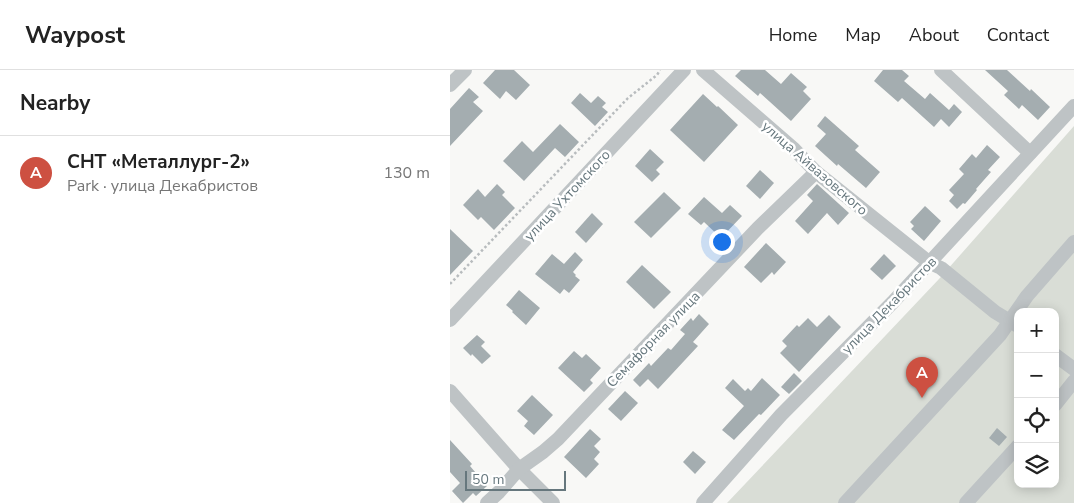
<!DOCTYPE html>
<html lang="en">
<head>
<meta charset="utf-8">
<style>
  body { margin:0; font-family:"Nunito Sans",sans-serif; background:#f6f6f6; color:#222 }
  .controls { position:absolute; right:15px; bottom:15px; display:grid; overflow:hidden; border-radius:10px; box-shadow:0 2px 12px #0003 }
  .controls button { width:45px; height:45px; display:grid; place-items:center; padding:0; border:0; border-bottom:1px solid #e0e0e0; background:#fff; color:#222; font:25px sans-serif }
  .scale { position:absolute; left:15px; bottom:12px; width:101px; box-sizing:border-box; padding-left:5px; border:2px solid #66777d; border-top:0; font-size:14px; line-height:18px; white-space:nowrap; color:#66777d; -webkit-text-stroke:4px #fff; paint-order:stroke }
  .you { position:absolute; left:271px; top:171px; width:18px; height:18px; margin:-12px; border:4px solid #fff; border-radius:50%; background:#1a73e8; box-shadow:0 0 0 8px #1a73e833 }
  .badge { display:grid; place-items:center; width:32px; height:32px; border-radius:50%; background:#cd5041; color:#fff; font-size:16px; font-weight:700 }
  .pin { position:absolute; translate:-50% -41px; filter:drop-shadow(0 1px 2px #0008) }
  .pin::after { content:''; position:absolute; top:26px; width:18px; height:15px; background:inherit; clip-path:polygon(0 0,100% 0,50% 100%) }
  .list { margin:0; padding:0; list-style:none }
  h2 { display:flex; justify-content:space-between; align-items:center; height:65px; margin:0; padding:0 20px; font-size:21px }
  h2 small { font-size:16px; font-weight:400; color:#767676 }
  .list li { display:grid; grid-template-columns:32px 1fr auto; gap:15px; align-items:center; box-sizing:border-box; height:75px; padding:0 20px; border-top:1px solid #e0e0e0 }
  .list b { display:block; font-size:19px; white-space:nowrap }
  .list p { margin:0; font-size:16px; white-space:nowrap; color:#767676 }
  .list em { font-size:16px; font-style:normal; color:#767676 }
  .icon { flex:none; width:28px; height:28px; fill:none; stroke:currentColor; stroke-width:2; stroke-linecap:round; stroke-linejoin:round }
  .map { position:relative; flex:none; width:624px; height:433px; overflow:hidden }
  header { display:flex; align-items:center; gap:30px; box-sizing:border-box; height:70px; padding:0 25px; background:#fff; border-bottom:1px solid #e0e0e0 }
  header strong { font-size:24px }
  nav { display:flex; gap:28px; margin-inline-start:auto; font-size:18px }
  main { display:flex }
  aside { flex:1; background:#fff }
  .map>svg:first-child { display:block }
</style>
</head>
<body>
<header>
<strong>Waypost</strong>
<nav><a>Home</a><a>Map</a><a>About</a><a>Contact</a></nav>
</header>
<main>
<aside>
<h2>Nearby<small></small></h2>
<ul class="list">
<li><span class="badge">A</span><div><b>СНТ «Металлург-2»</b><p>Park · улица Декабристов</p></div><em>130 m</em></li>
</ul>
</aside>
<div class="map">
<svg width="624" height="433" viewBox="0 0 624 433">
  <rect width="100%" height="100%" fill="#f8f8f6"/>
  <path fill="#d9ddd6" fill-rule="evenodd" d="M624 56V433H277L489 209ZM568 242H605V414H568Z"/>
  <g fill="#a4adb0">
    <path d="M45 0H64L80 15 66 30 56 21 50 29 33 13Z"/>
    <path d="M291 0H315L331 14 341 3 357 17 353 21 361 29 341 51 310 23 308 26 285 6Z"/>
    <path d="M433 0H452L459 6 454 11 475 29 480 23 499 40 504 34 512 42 499 57 491 49 484 57 452 28 448 32 424 11Z"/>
    <path d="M535 0H557L580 21 581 19 600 37 588 50 572 35 569 39 554 25 558 21Z"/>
    <path d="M19 18 29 27 23 32 33 41 0 76V39Z"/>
    <path d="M130 23 141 33 148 26 156 33 152 37 158 42 145 56 121 33Z"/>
    <path d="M253 24 267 37 268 36 288 55 254 92 220 60Z"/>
    <path d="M375 46 409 76 405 80 430 102 416 118 388 94 387 96 365 76 376 64 367 56Z"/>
    <path d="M110 54 129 72 115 87 105 78 74 111 53 91 72 71 83 82Z"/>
    <path d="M537 75 550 87 538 100 541 102 526 119 527 120 515 134 513 133 507 139 499 131 504 125 499 120 514 104 509 99 522 84 526 88Z"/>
    <path d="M200 79 214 92 206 100 210 104 202 112 185 96Z"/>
    <path d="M310 100 324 113 310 129 296 116Z"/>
    <path d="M47 114 55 122 52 125 65 138 44 160 31 147 28 150 13 135 28 119 35 127Z"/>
    <path d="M367 114 399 143 388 155 377 143 358 164 345 151 363 131 357 125Z"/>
    <path d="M214 122 231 138 201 168 184 152Z"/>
    <path d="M254 127 272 143 280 135 292 146 271 168 254 152 251 155 238 144Z"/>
    <path d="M475 136 491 151 474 171 461 159 464 156 460 152Z"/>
    <path d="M142 143 153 154 136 173 125 162Z"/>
    <path d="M0 159 23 181 0 205Z"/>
    <path d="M316 173 336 192 324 205 322 202 311 213 294 197Z"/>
    <path d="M125 182 133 190 123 202 126 205 125 206 130 210 119 223 114 219 110 224 85 204 102 184 114 194Z"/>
    <path d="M434 184 446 196 432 210 420 199Z"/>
    <path d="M192 195 221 222 204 239 176 212Z"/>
    <path d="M69 220 90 238 76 255 62 242 63 241 56 235Z"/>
    <path d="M249 244 259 254 243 272 248 276 208 319 198 309 190 317 183 310 199 293 201 296 218 278 221 280 235 264 230 260 241 248 243 251Z"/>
    <path d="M379 245 391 257 349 302 330 283 337 276 332 271 347 255 349 257 358 248 367 257Z"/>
    <path d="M27 265 35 272 31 276 41 286 32 294 22 284 21 286 13 278Z"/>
    <path d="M124 281 132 288 136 284 151 298 140 310 143 313 134 322 108 298Z"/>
    <path d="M344 303 352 311 339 324 331 317Z"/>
    <path d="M312 308 330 325 311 345 309 344 284 370 272 360 294 336 275 318 283 309 295 321 298 318 301 321Z"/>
    <path d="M175 321 188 333 171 351 158 339Z"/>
    <path d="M82 325 103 345 84 365 74 356 78 351 67 341Z"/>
    <path d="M547 358 557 367 549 376 539 368Z"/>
    <path d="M140 359 151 369 144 376 150 382 144 389 149 394 136 408 114 387Z"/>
    <path d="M0 370 22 394 20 396 37 416 26 426 23 423 13 433 2 421 10 413 0 402Z"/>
    <path d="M243 381 256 392 245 404 233 392Z"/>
  </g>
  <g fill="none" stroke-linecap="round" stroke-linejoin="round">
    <path stroke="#b8bcbe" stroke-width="2.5" stroke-dasharray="2.5 2.5" stroke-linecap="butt" d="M0 214 178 28 207 5 210 0"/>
    <g stroke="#bec3c5" stroke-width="14">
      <path d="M253 0 344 79 366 102 480 193 491 198 545 242 568 256"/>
      <path d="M491 0 580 83"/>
      <path d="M0 15 15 0"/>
      <path d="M0 250 234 0"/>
      <path d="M605 285 624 299"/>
      <path d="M0 321 69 399 103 433"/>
      <path d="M605 335 624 311"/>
      <path d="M37 433 49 422 69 399 93 382 108 369 308 158 366 102"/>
      <path d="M253 433 331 345 443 232 624 36"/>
      <path d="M395 433 550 265 577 226 624 172"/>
      <path d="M516 433 568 376"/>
    </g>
  </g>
  <g text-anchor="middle" stroke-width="5" stroke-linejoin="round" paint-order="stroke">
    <g font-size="14" fill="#66777d" stroke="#fff">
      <text transform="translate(365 98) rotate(41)" y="5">улица Айвазовского</text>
      <text transform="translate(117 125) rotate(-47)" y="5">улица Ухтомского</text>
      <text transform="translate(439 235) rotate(-46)" y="5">улица Декабристов</text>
      <text transform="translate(203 269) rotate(-46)" y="5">Семафорная улица</text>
    </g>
  </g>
</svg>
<div class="controls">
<button>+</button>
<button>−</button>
<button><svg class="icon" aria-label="locate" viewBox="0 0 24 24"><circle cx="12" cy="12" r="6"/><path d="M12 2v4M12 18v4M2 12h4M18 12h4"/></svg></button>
<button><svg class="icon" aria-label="layers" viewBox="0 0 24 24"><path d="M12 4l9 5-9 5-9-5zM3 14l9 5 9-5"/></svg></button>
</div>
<div class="scale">50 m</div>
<div class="you"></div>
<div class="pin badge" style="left:472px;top:328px">A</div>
</div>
</main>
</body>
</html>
